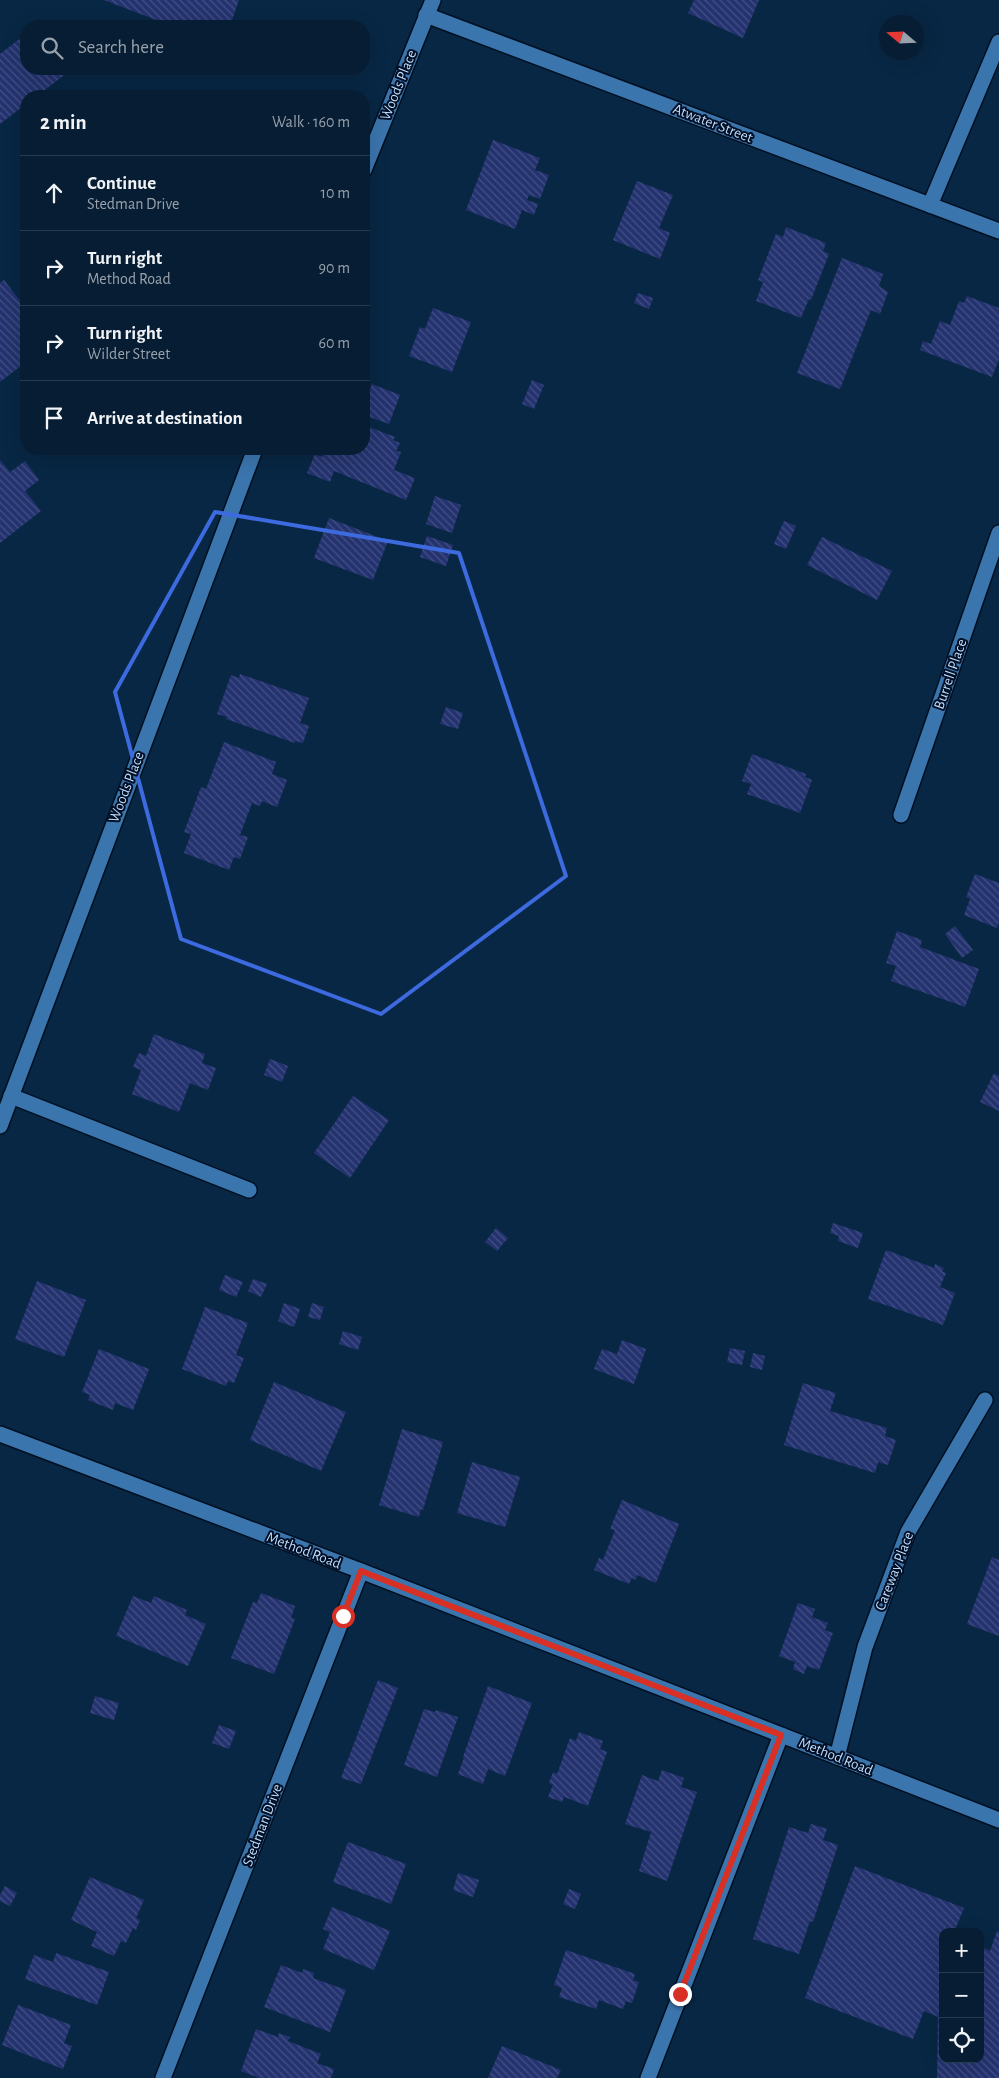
<!DOCTYPE html>
<html lang="en">
<head>
<meta charset="utf-8">
<style>
  body { margin:0; font-family:"Alegreya Sans",sans-serif; background:#142a3f; color:#f1f3f6 }
  .controls { position:absolute; right:15px; bottom:15px; display:grid; overflow:hidden; border-radius:10px; box-shadow:0 5px 20px #0002 }
  .controls button { width:45px; height:45px; display:grid; place-items:center; padding:0; border:0; border-bottom:1px solid #273b4e; background:#061d33; color:#f1f3f6; font:25px sans-serif }
  .compass { position:absolute; left:879px; top:15px; width:45px; height:45px; border-radius:50%; background:#061d33; box-shadow:0 5px 20px #0002; rotate:289deg }
  .stop { position:absolute; width:15px; height:15px; margin:-11px; border:4px solid #d93025; border-radius:50%; background:#fff }
  .stop.end { background:#d93025; border-color:#fff; box-shadow:0 1px 5px #0008 }
  .list { margin:0; padding:0; list-style:none }
  h2 { display:flex; justify-content:space-between; align-items:center; height:65px; margin:0; padding:0 20px; font-size:21px }
  h2 small { font-size:16px; font-weight:400; color:#98a2ac }
  .list li { display:grid; grid-template-columns:32px 1fr auto; gap:15px; align-items:center; box-sizing:border-box; height:75px; padding:0 20px; border-top:1px solid #273b4e }
  .list b { display:block; font-size:19px; white-space:nowrap }
  .list p { margin:0; font-size:16px; white-space:nowrap; color:#98a2ac }
  .list em { font-size:16px; font-style:normal; color:#98a2ac }
  .icon { flex:none; width:28px; height:28px; fill:none; stroke:currentColor; stroke-width:2; stroke-linecap:round; stroke-linejoin:round }
  .map { position:relative; flex:none; width:999px; height:2078px; overflow:hidden }
  .search { position:absolute; background:#061d33; box-shadow:0 5px 20px #0002; left:20px; top:20px; width:350px; height:55px; display:flex; align-items:center; gap:12px; box-sizing:border-box; padding:0 18px; border-radius:20px; color:#98a2ac; font-size:19px }
  .panel { position:absolute; background:#061d33; box-shadow:0 5px 20px #0002; left:20px; top:90px; width:350px; height:365px; border-radius:20px }
  .map>svg:first-child { display:block }
</style>
</head>
<body>
<div class="map">
<svg width="999" height="2078" viewBox="0 0 999 2078">
  <defs>
    <pattern id="building-back-hatch" width="6" height="6" patternUnits="userSpaceOnUse" patternTransform="scale(1.25)"><rect width="6" height="6" fill="#24336f"/><path d="M-1 5l2 2M0 0l6 6M5-1l2 2" fill="none" stroke="#425084"/></pattern>
  </defs>
  <rect width="100%" height="100%" fill="#082744"/>
  <g fill="url(#building-back-hatch)">
    <path d="M104 0H239L230 26H172Z"/>
    <path d="M694 0H759L743 38 688 13Z"/>
    <path d="M26 34V69H64L67 73 37 96H26V104L0 124V54Z"/>
    <path d="M493 140 540 158 535 170 549 175 540 199 529 195 527 200 538 204 534 215 522 210 515 229 466 210Z"/>
    <path d="M637 181 673 195 659 228 670 233 660 259 613 240Z"/>
    <path d="M786 227 826 243 823 251 829 254 811 300 809 299 801 318 756 301 763 282 758 280 776 234 783 237Z"/>
    <path d="M842 258 883 274 879 286 888 292 880 314 871 310 840 389 797 373Z"/>
    <path d="M4 280 20 301 26 296V362L0 382V283Z"/>
    <path d="M638 293 653 298 649 309 634 303Z"/>
    <path d="M967 296 999 308V359L992 377 920 350 923 341 931 344 940 321 950 325 959 301 964 303Z"/>
    <path d="M433 308 471 322 452 372 409 356 420 327 425 329Z"/>
    <path d="M532 380 544 385 534 409 522 404Z"/>
    <path d="M372 384 400 395 389 424 364 415V405Z"/>
    <path d="M364 425 395 437 393 440 400 443 396 451 401 452 394 470 415 478 406 500 334 471 330 482 307 473 315 454 322 457 325 449H364Z"/>
    <path d="M0 460 10 472 25 461 39 480 25 491 41 511 0 543Z"/>
    <path d="M435 496 461 505 452 533 426 524Z"/>
    <path d="M329 518 388 541 373 580 314 558Z"/>
    <path d="M784 521 796 526 786 549 774 544Z"/>
    <path d="M427 536 453 545 446 566 420 557Z"/>
    <path d="M822 537 892 571 877 600 807 565Z"/>
    <path d="M240 674 309 698 300 723 309 726 303 743 295 741V743L226 719 227 717 217 714 231 675 239 678Z"/>
    <path d="M446 707 463 713 458 729 440 724Z"/>
    <path d="M224 742 276 762 272 774 287 780 277 807 262 801 260 806 252 803 240 835 248 837 240 859 234 857 229 870 184 853 191 834 184 832 201 787 206 789Z"/>
    <path d="M752 754 806 774 805 777 812 780 800 813 747 794 751 784 742 781Z"/>
    <path d="M975 874 999 883V922L997 928 964 915 970 899 966 897Z"/>
    <path d="M955 926 973 950 962 958 945 934Z"/>
    <path d="M897 931 922 940 920 947 979 969 965 1007 891 981 896 966 886 963Z"/>
    <path d="M154 1034 205 1054 202 1063 216 1068 208 1090 190 1083 179 1112 132 1094 141 1070 133 1067 139 1053 146 1056Z"/>
    <path d="M270 1059 288 1066 282 1082 264 1075Z"/>
    <path d="M994 1073 999 1076V1111L980 1102Z"/>
    <path d="M353 1096 389 1120 350 1178 314 1153Z"/>
    <path d="M833 1223 863 1233 858 1248 838 1241 839 1236 830 1233Z"/>
    <path d="M496 1228 508 1238 497 1251 485 1242Z"/>
    <path d="M886 1250 934 1268 935 1264 944 1268 942 1271 946 1273 940 1287 955 1293 943 1325 868 1299Z"/>
    <path d="M225 1275 243 1282 236 1297 219 1290Z"/>
    <path d="M253 1279 267 1284 261 1297 248 1291Z"/>
    <path d="M37 1281 86 1300 64 1357 15 1339Z"/>
    <path d="M284 1303 300 1309 294 1327 278 1321Z"/>
    <path d="M312 1303 324 1307 320 1320 308 1317Z"/>
    <path d="M205 1307 248 1323 236 1355 244 1358 234 1383 228 1381 226 1386 182 1369Z"/>
    <path d="M343 1331 362 1337 358 1350 339 1344Z"/>
    <path d="M622 1340 646 1349 634 1384 594 1369 602 1349 617 1354Z"/>
    <path d="M730 1348 745 1351 742 1365 727 1362Z"/>
    <path d="M99 1349 149 1369 133 1410 115 1403 113 1410 88 1400 90 1395 82 1392Z"/>
    <path d="M753 1353 765 1356 762 1370 750 1367Z"/>
    <path d="M274 1382 346 1412 321 1471 250 1440Z"/>
    <path d="M803 1383 836 1393 830 1411 887 1428 885 1436 896 1440 888 1465 878 1462 875 1473 784 1445Z"/>
    <path d="M402 1429 443 1442 423 1510 421 1509 419 1517 379 1505Z"/>
    <path d="M472 1462 520 1477 505 1527 457 1513Z"/>
    <path d="M622 1500 679 1524 656 1583 637 1575 636 1580 632 1578 629 1584 594 1570 599 1558 603 1560 615 1530 610 1529Z"/>
    <path d="M992 1557 999 1560V1636L967 1624Z"/>
    <path d="M261 1593 295 1606 291 1618 295 1619 274 1674 231 1658 253 1602 257 1603Z"/>
    <path d="M133 1596 151 1603 154 1596 187 1610 185 1615 206 1624 188 1666 116 1636Z"/>
    <path d="M798 1603 815 1609 812 1617 828 1623 825 1630 833 1633 819 1670 807 1666 804 1674 793 1669 795 1662 779 1656Z"/>
    <path d="M378 1680 398 1688 361 1784 341 1778Z"/>
    <path d="M488 1686 532 1703 505 1776 488 1769 483 1784 458 1774 464 1758 463 1757Z"/>
    <path d="M95 1696 119 1703 114 1720 90 1713Z"/>
    <path d="M424 1709 435 1712 436 1710 458 1717 437 1777 404 1765Z"/>
    <path d="M219 1725 236 1731 229 1749 212 1743Z"/>
    <path d="M579 1732 603 1741 600 1749 607 1752 588 1806 564 1797 562 1802 548 1797 553 1785 549 1783 553 1772 557 1774 570 1738 576 1741Z"/>
    <path d="M662 1770 684 1778 681 1787 697 1792 667 1881 639 1871 651 1832 625 1824 642 1775 658 1781Z"/>
    <path d="M811 1824 827 1829 823 1840 838 1845 813 1922 810 1921 799 1954 753 1939 789 1827 808 1833Z"/>
    <path d="M348 1842 406 1864 391 1904 333 1882Z"/>
    <path d="M855 1866 964 1908 955 1930 960 1932H943V2059H980V1946L990 1951 997 1931 999 1932V2078H937L938 2017 924 2011 913 2039 805 1998Z"/>
    <path d="M458 1873 479 1880 473 1897 453 1890Z"/>
    <path d="M90 1877 144 1900 136 1918 140 1920 136 1930 133 1928 126 1943 121 1941 114 1956 91 1946 97 1932 71 1920Z"/>
    <path d="M5 1886 17 1893 10 1906 0 1901V1895Z"/>
    <path d="M569 1889 581 1894 575 1909 563 1904Z"/>
    <path d="M332 1907 390 1931 374 1970 323 1949 330 1932 323 1929Z"/>
    <path d="M566 1950 635 1974 633 1980 639 1982 632 2003 626 2001 623 2009 599 2000 596 2009 559 1997 562 1988 554 1985Z"/>
    <path d="M56 1953 109 1972 97 2005 25 1979 34 1955 53 1962Z"/>
    <path d="M281 1965 302 1973 303 1969 314 1973 313 1978 346 1990 330 2032 264 2007Z"/>
    <path d="M18 2005 71 2025 64 2043 72 2046 63 2069 2 2045Z"/>
    <path d="M256 2029 278 2037 279 2033 290 2037 288 2041 321 2054 317 2063 334 2069 331 2078H259L241 2071Z"/>
    <path d="M502 2046 561 2070 557 2078H488Z"/>
  </g>
  <g fill="none" stroke-linecap="round" stroke-linejoin="round">
    <defs>
      <g id="service">
        <path d="M930 205 999 42"/>
        <path d="M11 1096 249 1190"/>
      </g>
      <g id="minor">
        <path d="M426 15 999 231"/>
        <path d="M364 170 433 0"/>
        <path d="M901 815 999 533"/>
        <path d="M0 1126 255 449"/>
        <path d="M837 1757 865 1647 908 1532 985 1400"/>
        <path d="M163 2078 361 1571"/>
        <path d="M648 2078 781 1735"/>
      </g>
      <path id="tertiary" d="M0 1434 361 1571 999 1820"/>
    </defs>
    <use href="#service" stroke="#011021" stroke-width="18"/>
    <use href="#minor" stroke="#011021" stroke-width="18"/>
    <use href="#tertiary" stroke="#011021" stroke-width="18"/>
    <use href="#service" stroke="#3b75ad" stroke-width="15"/>
    <use href="#minor" stroke="#3b75ad" stroke-width="15"/>
    <use href="#tertiary" stroke="#3b75ad" stroke-width="15"/>
  </g>
  <g fill="none" stroke-linecap="round" stroke-linejoin="round">
    <path stroke="#d93025" stroke-width="6" d="M343 1616 361 1571 781 1735 680 1994"/>
  </g>
  <path fill="none" stroke="#3d6adf" stroke-width="4" stroke-linejoin="round" d="M215 512 459 553 566 876 381 1014 181 939 115 692Z"/>
  <g text-anchor="middle" stroke-width="4" stroke-linejoin="round" paint-order="stroke">
    <g font-size="15" fill="#bedcfb" stroke="#000f25">
      <text transform="translate(398 85) rotate(-68)" y="5">Woods Place</text>
      <text transform="translate(713 123) rotate(21)" y="5">Atwater Street</text>
      <text transform="translate(950 674) rotate(-71)" y="5">Burrell Place</text>
      <text transform="translate(126 787) rotate(-69)" y="5">Woods Place</text>
      <text transform="translate(304 1550) rotate(21)" y="5">Method Road</text>
      <text transform="translate(894 1571) rotate(-69)" y="5">Careway Place</text>
      <text transform="translate(836 1756) rotate(22)" y="5">Method Road</text>
      <text transform="translate(262 1825) rotate(-69)" y="5">Stedman Drive</text>
    </g>
  </g>
</svg>
<div class="controls">
<button>+</button>
<button>−</button>
<button><svg class="icon" aria-label="locate" viewBox="0 0 24 24"><circle cx="12" cy="12" r="6"/><path d="M12 2v4M12 18v4M2 12h4M18 12h4"/></svg></button>
</div>
<svg class="compass" viewBox="-18 -18 36 36"><path d="M0-13l5 13h-10z" fill="#e53935"/><path d="M0 13l5-13h-10z" fill="#98a2ac"/></svg>
<div class="stop" style="left:343px;top:1616px"></div>
<div class="stop end" style="left:680px;top:1994px"></div>
<div class="search"><svg class="icon" aria-label="search" viewBox="0 0 24 24"><circle cx="10" cy="10" r="6"/><path d="M15 15l6 6"/></svg>Search here</div>
<section class="panel">
<h2>2 min<small>Walk · 160 m</small></h2>
<ul class="list">
<li><svg class="icon" aria-label="ahead" viewBox="0 0 24 24"><path d="M12 20V5M6 11l6-6 6 6"/></svg><div><b>Continue</b><p>Stedman Drive</p></div><em>10 m</em></li>
<li><svg class="icon" aria-label="right" viewBox="0 0 24 24"><path d="M7 20v-9h11M14 6l5 5-5 5"/></svg><div><b>Turn right</b><p>Method Road</p></div><em>90 m</em></li>
<li><svg class="icon" aria-label="right" viewBox="0 0 24 24"><path d="M7 20v-9h11M14 6l5 5-5 5"/></svg><div><b>Turn right</b><p>Wilder Street</p></div><em>60 m</em></li>
<li><svg class="icon" aria-label="arrive" viewBox="0 0 24 24"><path d="M6 21V4h12l-3 4 3 4H6"/></svg><div><b>Arrive at destination</b></div></li>
</ul>
</section>
</div>
</body>
</html>
